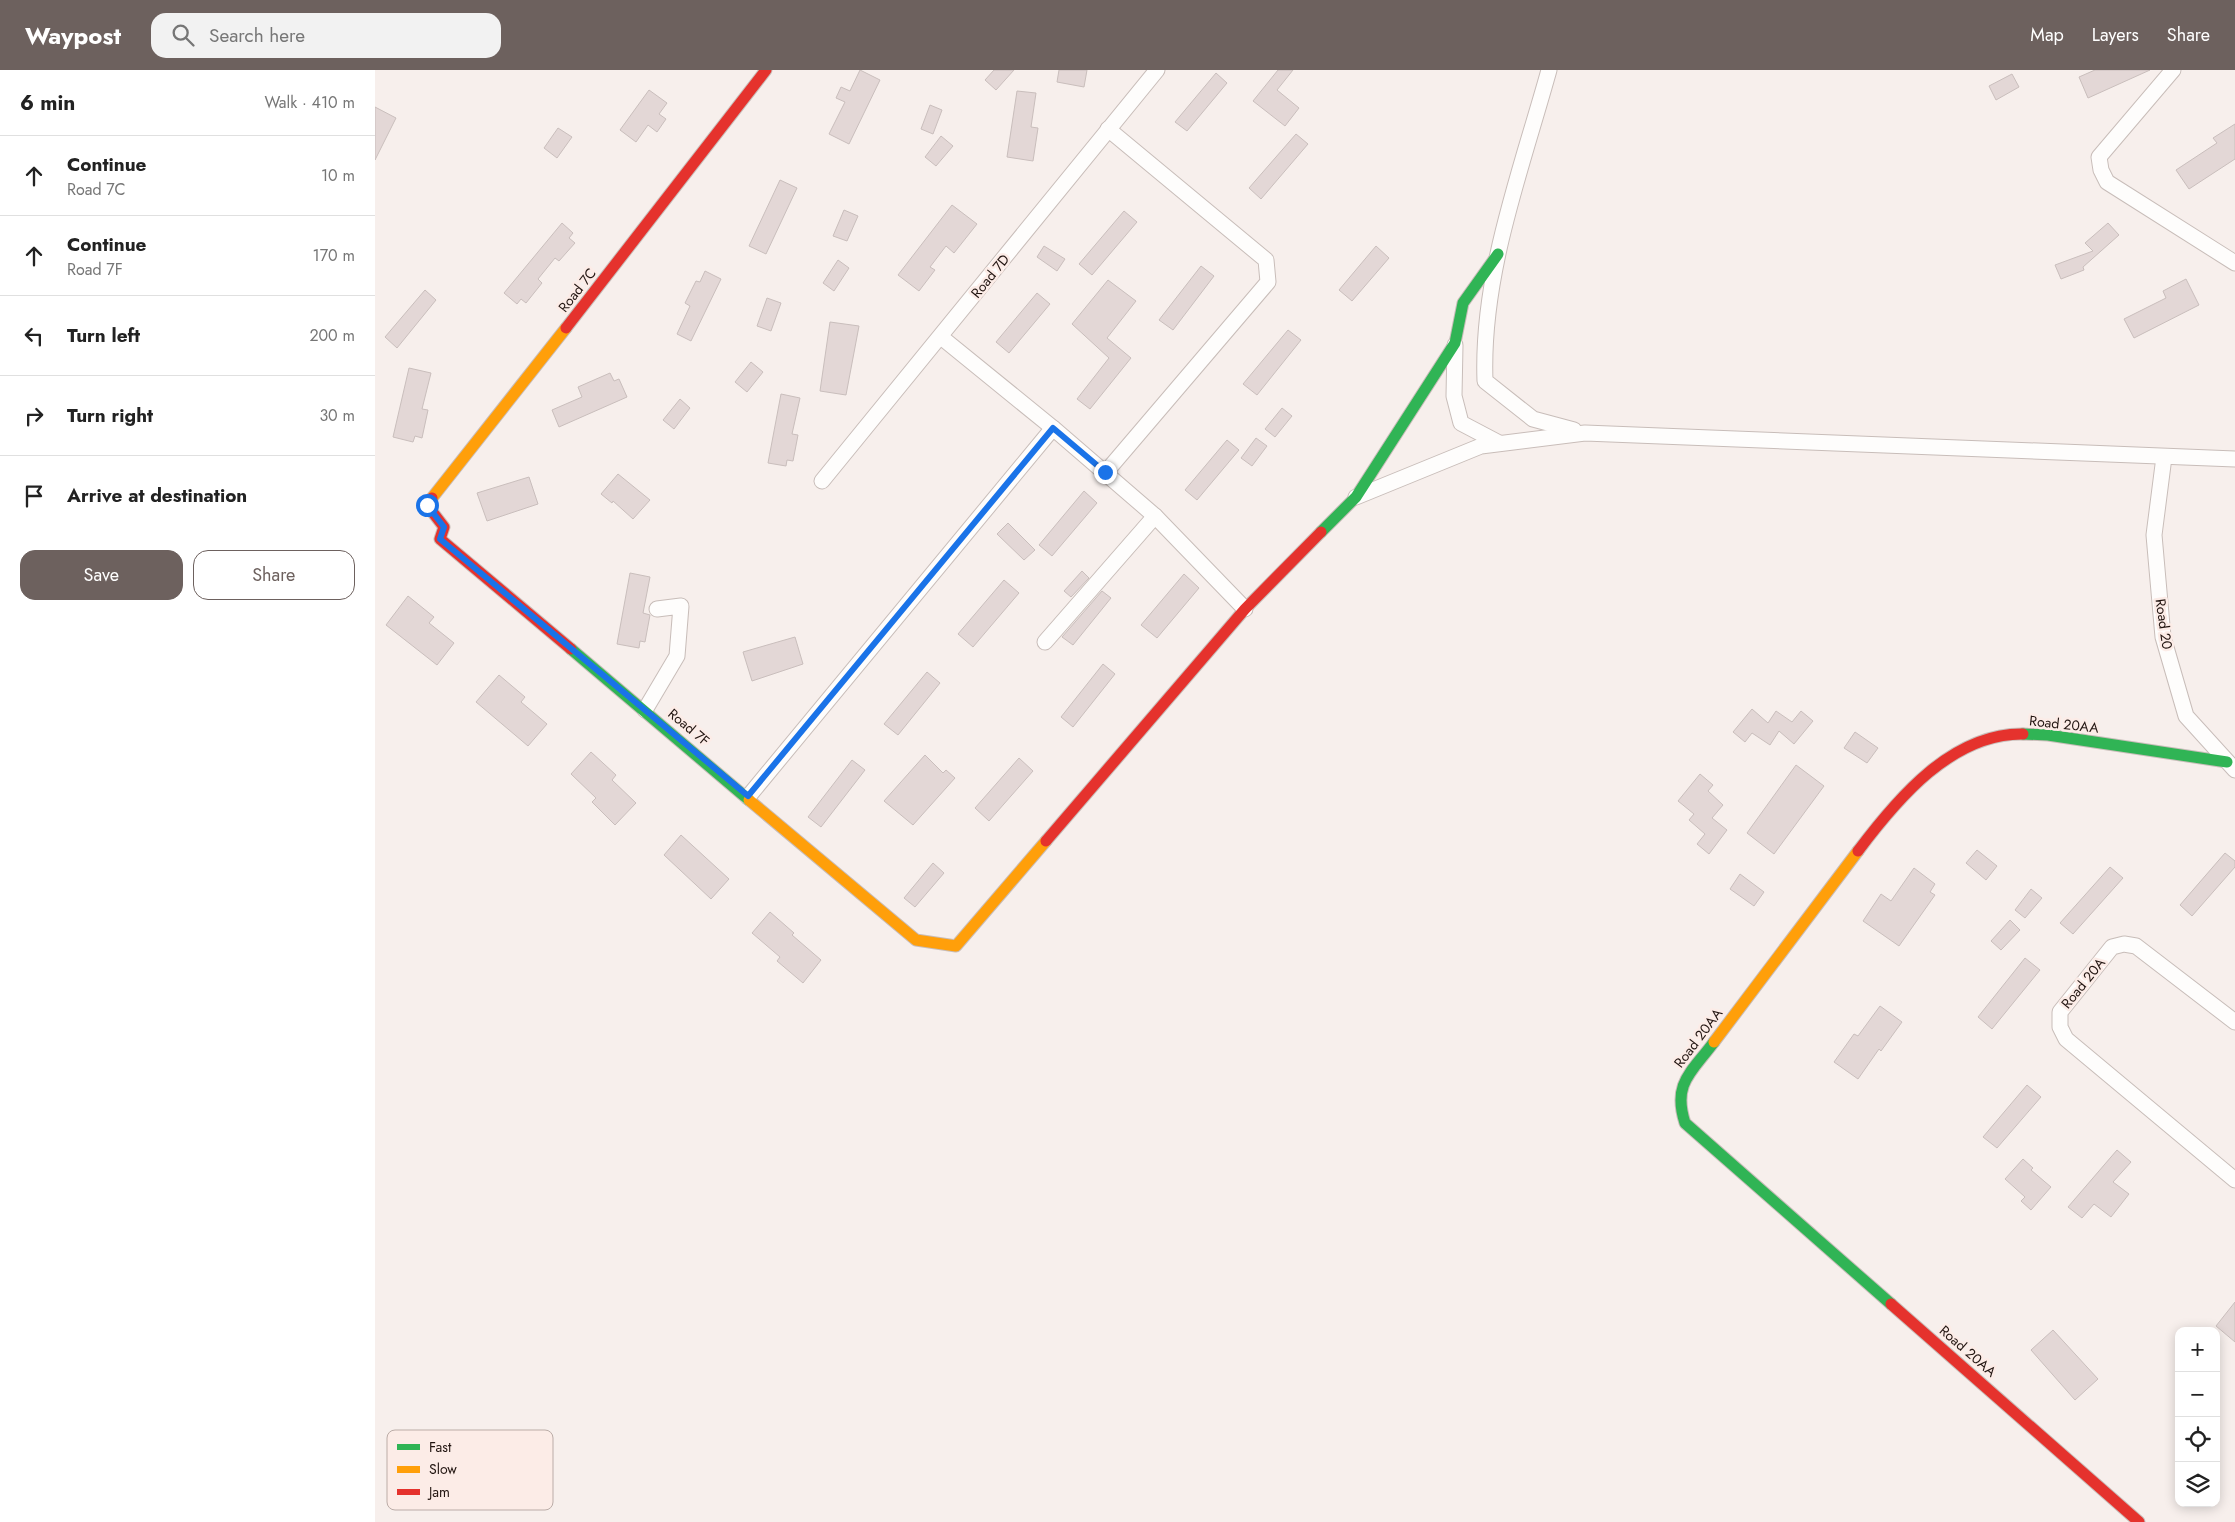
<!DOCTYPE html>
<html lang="en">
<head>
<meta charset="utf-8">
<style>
  body { margin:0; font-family:Jost,sans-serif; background:#f2f2f2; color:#222 }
  .controls { position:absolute; right:15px; bottom:15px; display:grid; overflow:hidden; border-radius:10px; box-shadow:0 2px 12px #0003 }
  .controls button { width:45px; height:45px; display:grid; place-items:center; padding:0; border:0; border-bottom:1px solid #e0e0e0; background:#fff; color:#222; font:25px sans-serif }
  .stop { position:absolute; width:15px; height:15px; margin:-11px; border:4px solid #1a73e8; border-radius:50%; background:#fff }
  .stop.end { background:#1a73e8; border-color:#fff; box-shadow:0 1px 5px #0008 }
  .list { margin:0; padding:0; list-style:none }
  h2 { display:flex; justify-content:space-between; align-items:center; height:65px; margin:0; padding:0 20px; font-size:21px }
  h2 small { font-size:16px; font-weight:400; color:#767676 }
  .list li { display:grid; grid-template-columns:32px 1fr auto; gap:15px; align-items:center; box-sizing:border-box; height:80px; padding:0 20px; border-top:1px solid #e0e0e0 }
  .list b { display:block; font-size:19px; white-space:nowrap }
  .list p { margin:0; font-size:16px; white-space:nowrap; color:#767676 }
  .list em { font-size:16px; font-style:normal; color:#767676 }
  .actions { display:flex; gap:10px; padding:15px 20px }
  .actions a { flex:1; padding:11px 0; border:1px solid #6d615e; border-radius:15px; text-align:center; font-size:18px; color:#6d615e }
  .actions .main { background:#6d615e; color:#fff }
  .icon { flex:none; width:28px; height:28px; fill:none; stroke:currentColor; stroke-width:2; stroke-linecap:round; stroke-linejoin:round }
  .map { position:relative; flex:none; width:1860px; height:1452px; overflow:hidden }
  header { display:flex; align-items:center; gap:30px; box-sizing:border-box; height:70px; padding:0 25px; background:#6d615e; color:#fff }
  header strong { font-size:24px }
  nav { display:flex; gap:28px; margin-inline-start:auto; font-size:18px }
  .search { width:350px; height:45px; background:#f2f2f2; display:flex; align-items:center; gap:12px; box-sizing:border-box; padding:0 18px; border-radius:15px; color:#767676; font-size:19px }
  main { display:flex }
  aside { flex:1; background:#fff }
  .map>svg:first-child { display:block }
</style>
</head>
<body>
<header>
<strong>Waypost</strong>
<div class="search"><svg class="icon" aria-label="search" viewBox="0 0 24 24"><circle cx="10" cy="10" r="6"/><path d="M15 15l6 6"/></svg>Search here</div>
<nav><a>Map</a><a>Layers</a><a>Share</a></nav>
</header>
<main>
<aside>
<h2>6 min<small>Walk · 410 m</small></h2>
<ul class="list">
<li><svg class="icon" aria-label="ahead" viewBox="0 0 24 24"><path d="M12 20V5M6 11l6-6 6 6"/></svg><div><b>Continue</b><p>Road 7C</p></div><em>10 m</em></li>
<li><svg class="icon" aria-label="ahead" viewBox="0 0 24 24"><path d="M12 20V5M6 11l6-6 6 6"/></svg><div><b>Continue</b><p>Road 7F</p></div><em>170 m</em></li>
<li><svg class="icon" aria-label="left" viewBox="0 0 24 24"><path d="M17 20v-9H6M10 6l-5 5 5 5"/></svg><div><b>Turn left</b></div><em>200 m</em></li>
<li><svg class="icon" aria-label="right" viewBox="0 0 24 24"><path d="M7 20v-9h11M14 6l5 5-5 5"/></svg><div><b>Turn right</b></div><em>30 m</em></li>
<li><svg class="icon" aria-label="arrive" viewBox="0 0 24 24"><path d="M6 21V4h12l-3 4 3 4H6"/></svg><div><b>Arrive at destination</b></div></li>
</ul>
<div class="actions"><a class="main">Save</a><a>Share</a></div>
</aside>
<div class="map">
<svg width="1860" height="1452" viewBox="0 0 1860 1452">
  <rect width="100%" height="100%" fill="#f7efec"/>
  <g fill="#e3d7d6" stroke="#c9bebc">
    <path d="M485 0 505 10 474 74 454 64 470 32 461 28 466 17 475 21Z"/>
    <path d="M619 0H639L621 20 610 10Z"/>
    <path d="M684 0H712L709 17 682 12Z"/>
    <path d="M903 0H918L902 20 924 38 910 56 878 31Z"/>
    <path d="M1720 0H1775L1713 28 1704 7Z"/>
    <path d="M841 3 852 13 812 61 800 52Z"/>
    <path d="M1637 4 1644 17 1621 30 1614 16Z"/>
    <path d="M274 20 292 33 284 44 291 49 282 62 273 55 261 72 245 60Z"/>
    <path d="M642 21 661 23 656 57 663 58 658 91 632 87Z"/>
    <path d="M555 35 567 40 558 64 546 59Z"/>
    <path d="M0 37 21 48 0 90Z"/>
    <path d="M1860 54V89L1814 119 1801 100 1842 73 1838 68Z"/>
    <path d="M183 58 197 67 182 88 169 78Z"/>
    <path d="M921 64 933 74 886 129 874 118Z"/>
    <path d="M566 66 578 76 561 96 550 87Z"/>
    <path d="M405 110 422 118 391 184 374 176Z"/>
    <path d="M577 135 602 154 579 183 571 176 555 197 560 200 544 221 523 205Z"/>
    <path d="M469 140 483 146 472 171 458 166Z"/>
    <path d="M749 141 762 152 717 205 704 194Z"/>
    <path d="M187 153 198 163 194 168 200 173 184 191 180 188 163 209 167 213 151 233 146 229 142 234 129 223Z"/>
    <path d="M1733 153 1744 165 1708 197 1709 200 1686 209 1680 195 1718 181 1710 173Z"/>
    <path d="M669 176 690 189 682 201 662 187Z"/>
    <path d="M1001 176 1014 188 977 231 964 220Z"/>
    <path d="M463 190 474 198 459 221 448 213Z"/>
    <path d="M826 196 839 206 798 260 784 250Z"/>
    <path d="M330 201 346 209 316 271 302 264 315 236 310 233 321 211 325 212Z"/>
    <path d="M1811 209 1824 235 1759 268 1749 249 1791 228 1788 221Z"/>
    <path d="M733 210 761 231 732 268 756 288 715 339 702 329 734 288 697 254Z"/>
    <path d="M50 220 61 230 22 278 10 267Z"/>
    <path d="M662 223 675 234 634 283 621 272Z"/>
    <path d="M392 228 406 233 396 261 382 256Z"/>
    <path d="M455 252 484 256 471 325 445 321Z"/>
    <path d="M913 260 926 270 882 325 868 314Z"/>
    <path d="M376 292 388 302 372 322 360 312Z"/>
    <path d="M34 298 56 303 47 339 53 340 47 368 40 366 38 372 18 367Z"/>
    <path d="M235 303 239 311 244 309 252 327 184 357 177 340 207 327 203 317Z"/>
    <path d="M406 324 425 328 417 364 423 365 418 391 412 390 411 396 393 393Z"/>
    <path d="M305 329 315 338 299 359 288 350Z"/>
    <path d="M907 338 917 346 900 367 890 359Z"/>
    <path d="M881 368 892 376 877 396 866 388Z"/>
    <path d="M852 370 864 380 822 430 810 420Z"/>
    <path d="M243 404 275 430 258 449 238 431 237 433 226 424Z"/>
    <path d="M154 407 163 434 112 451 102 423Z"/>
    <path d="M709 421 722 433 677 486 664 475Z"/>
    <path d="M633 453 660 480 649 490 622 464Z"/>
    <path d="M707 501 714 508 696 527 689 521Z"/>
    <path d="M255 503 275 507 268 543 275 545 270 572 265 571 264 578 242 574Z"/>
    <path d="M809 504 824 518 782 568 766 555Z"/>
    <path d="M629 510 644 523 598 577 583 564Z"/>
    <path d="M727 521 736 528 698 575 687 567Z"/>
    <path d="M33 526 59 547 54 553 79 573 62 595 11 555Z"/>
    <path d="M420 567 428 594 377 611 368 582Z"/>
    <path d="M728 594 740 604 698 657 686 647Z"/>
    <path d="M552 602 565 613 523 665 509 654Z"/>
    <path d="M124 605 150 627 146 632 172 654 153 676 101 632Z"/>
    <path d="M1377 639 1393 653 1401 641 1417 652 1426 641 1438 651 1419 674 1404 661 1395 675 1377 663 1370 672 1358 662Z"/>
    <path d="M1480 662 1503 678 1492 693 1469 678Z"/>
    <path d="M216 682 241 705 237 710 261 733 240 755 217 732 221 728 196 704Z"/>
    <path d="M550 685 568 703 571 700 580 708 538 755 509 731Z"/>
    <path d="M644 688 658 701 614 751 600 738Z"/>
    <path d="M477 690 490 700 446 757 433 747Z"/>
    <path d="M1421 695 1449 716 1399 784 1372 763Z"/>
    <path d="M1325 704 1338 715 1333 721 1348 735 1337 748 1352 760 1334 784 1322 774 1330 764 1314 750 1319 744 1303 731Z"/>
    <path d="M306 765 354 809 336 829 289 785Z"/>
    <path d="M1602 780 1622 796 1611 810 1591 793Z"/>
    <path d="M1850 783 1860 791V797L1817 846 1805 835Z"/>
    <path d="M558 793 569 803 540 837 529 828Z"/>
    <path d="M1735 797 1748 808 1698 864 1685 853Z"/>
    <path d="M1539 798 1560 814 1555 822 1560 825 1524 876 1488 851 1506 824 1516 831Z"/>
    <path d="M1365 804 1389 822 1379 836 1355 819Z"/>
    <path d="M1656 819 1667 828 1650 848 1640 840Z"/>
    <path d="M395 842 419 863 417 865 446 890 428 913 402 891 405 887 377 863Z"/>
    <path d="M1635 850 1645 860 1626 880 1616 871Z"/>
    <path d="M1650 888 1665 900 1617 959 1603 947Z"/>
    <path d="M1505 936 1527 952 1506 981 1504 979 1483 1009 1459 992 1479 964 1483 966Z"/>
    <path d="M1652 1015 1666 1027 1622 1078 1608 1067Z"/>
    <path d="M1742 1080 1756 1092 1738 1112 1754 1124 1736 1147 1719 1134 1707 1148 1693 1137Z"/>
    <path d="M1648 1089 1658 1098 1656 1100 1676 1117 1656 1140 1646 1131 1650 1127 1630 1109Z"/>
    <path d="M1860 1232V1272L1841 1256Z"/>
    <path d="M1678 1260 1723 1309 1700 1330 1656 1280Z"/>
  </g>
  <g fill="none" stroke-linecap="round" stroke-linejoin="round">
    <defs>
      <g id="street">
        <path d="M1174 0C1146 101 1106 205 1110 311L1158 349 1199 360"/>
        <path d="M1798 0 1724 87 1726 100 1732 112 1860 193"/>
        <path d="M566 267 678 358 780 446 870 539"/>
        <path d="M1080 275 1079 326 1086 353 1124 373"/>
        <path d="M1789 387 1779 465 1788 567 1811 646 1860 700"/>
        <path d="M731 402 893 212 891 190 733 59"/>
        <path d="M447 411 782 0"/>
        <path d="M981 427 1106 376 1210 363 1860 389"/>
        <path d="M670 572 780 446"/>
        <path d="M270 640 302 586 306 536 282 539"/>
        <path d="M373 727 678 358"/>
        <path d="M1860 952 1761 876 1749 874 1737 877 1685 942V957L1691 969 1860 1110"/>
      </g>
      <g id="fast">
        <path d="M946 462 981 427 1080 273 1088 233 1123 184"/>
        <path d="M196 579 374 730"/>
        <path d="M1648 664 1673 665 1852 692"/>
        <path d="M1339 972C1317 1002 1297 1013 1310 1053L1516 1234"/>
      </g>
      <g id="slow">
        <path d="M57 428 191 258"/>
        <path d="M374 730 541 870 581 876 671 771"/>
        <path d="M1339 972 1483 781"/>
      </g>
      <g id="jam">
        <path d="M191 258 391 0"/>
        <path d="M57 428 52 435 69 457 65 469 196 579"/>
        <path d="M671 771 870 539 946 462"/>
        <path d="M1483 781C1522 729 1577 663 1648 664"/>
        <path d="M1516 1234 1764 1452"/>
      </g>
    </defs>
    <use href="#street" stroke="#c8bdb9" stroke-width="17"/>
    <use href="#fast" stroke="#c8bdb9" stroke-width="13"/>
    <use href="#slow" stroke="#c8bdb9" stroke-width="13"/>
    <use href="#jam" stroke="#c8bdb9" stroke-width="13"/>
    <use href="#street" stroke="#fefdfc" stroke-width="15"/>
    <use href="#fast" stroke="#30b455" stroke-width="11"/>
    <use href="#slow" stroke="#ff9f0a" stroke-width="11"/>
    <use href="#jam" stroke="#e5322d" stroke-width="11"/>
  </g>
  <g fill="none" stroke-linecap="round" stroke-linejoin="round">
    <path stroke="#1a73e8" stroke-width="6" d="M52 435 69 457 65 469 373 726 678 358 730 402"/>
  </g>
  <g text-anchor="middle" stroke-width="5" stroke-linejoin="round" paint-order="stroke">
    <g font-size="14" fill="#221511" stroke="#fcece7">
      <text transform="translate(615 206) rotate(-51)" y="5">Road 7D</text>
      <text transform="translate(202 220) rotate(-52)" y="5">Road 7C</text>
      <text transform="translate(1789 554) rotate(82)" y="5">Road 20</text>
      <text transform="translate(1689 654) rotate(6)" y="5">Road 20AA</text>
      <text transform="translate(314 657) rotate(40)" y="5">Road 7F</text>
      <text transform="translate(1708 913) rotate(-51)" y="5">Road 20A</text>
      <text transform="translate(1323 968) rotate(-53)" y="5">Road 20AA</text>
      <text transform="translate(1593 1281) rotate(41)" y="5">Road 20AA</text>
    </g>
  </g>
  <rect x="12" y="1360" width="166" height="80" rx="8" fill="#fcece7" stroke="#bbaca7" stroke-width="1"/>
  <rect x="22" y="1374" width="23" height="6" fill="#30b455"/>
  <rect x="22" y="1396" width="23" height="7" fill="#ff9f0a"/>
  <rect x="22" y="1419" width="23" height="6" fill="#e5322d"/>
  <g font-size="14" fill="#221511">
    <text x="54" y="1382">Fast</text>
    <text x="54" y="1404">Slow</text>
    <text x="54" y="1427">Jam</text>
  </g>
</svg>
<div class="controls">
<button>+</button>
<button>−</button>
<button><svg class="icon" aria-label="locate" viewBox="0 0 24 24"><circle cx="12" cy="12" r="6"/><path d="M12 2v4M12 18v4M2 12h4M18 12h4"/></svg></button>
<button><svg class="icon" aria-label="layers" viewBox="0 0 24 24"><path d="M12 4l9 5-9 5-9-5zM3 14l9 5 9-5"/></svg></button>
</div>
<div class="stop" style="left:52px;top:435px"></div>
<div class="stop end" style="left:730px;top:402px"></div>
</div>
</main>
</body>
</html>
